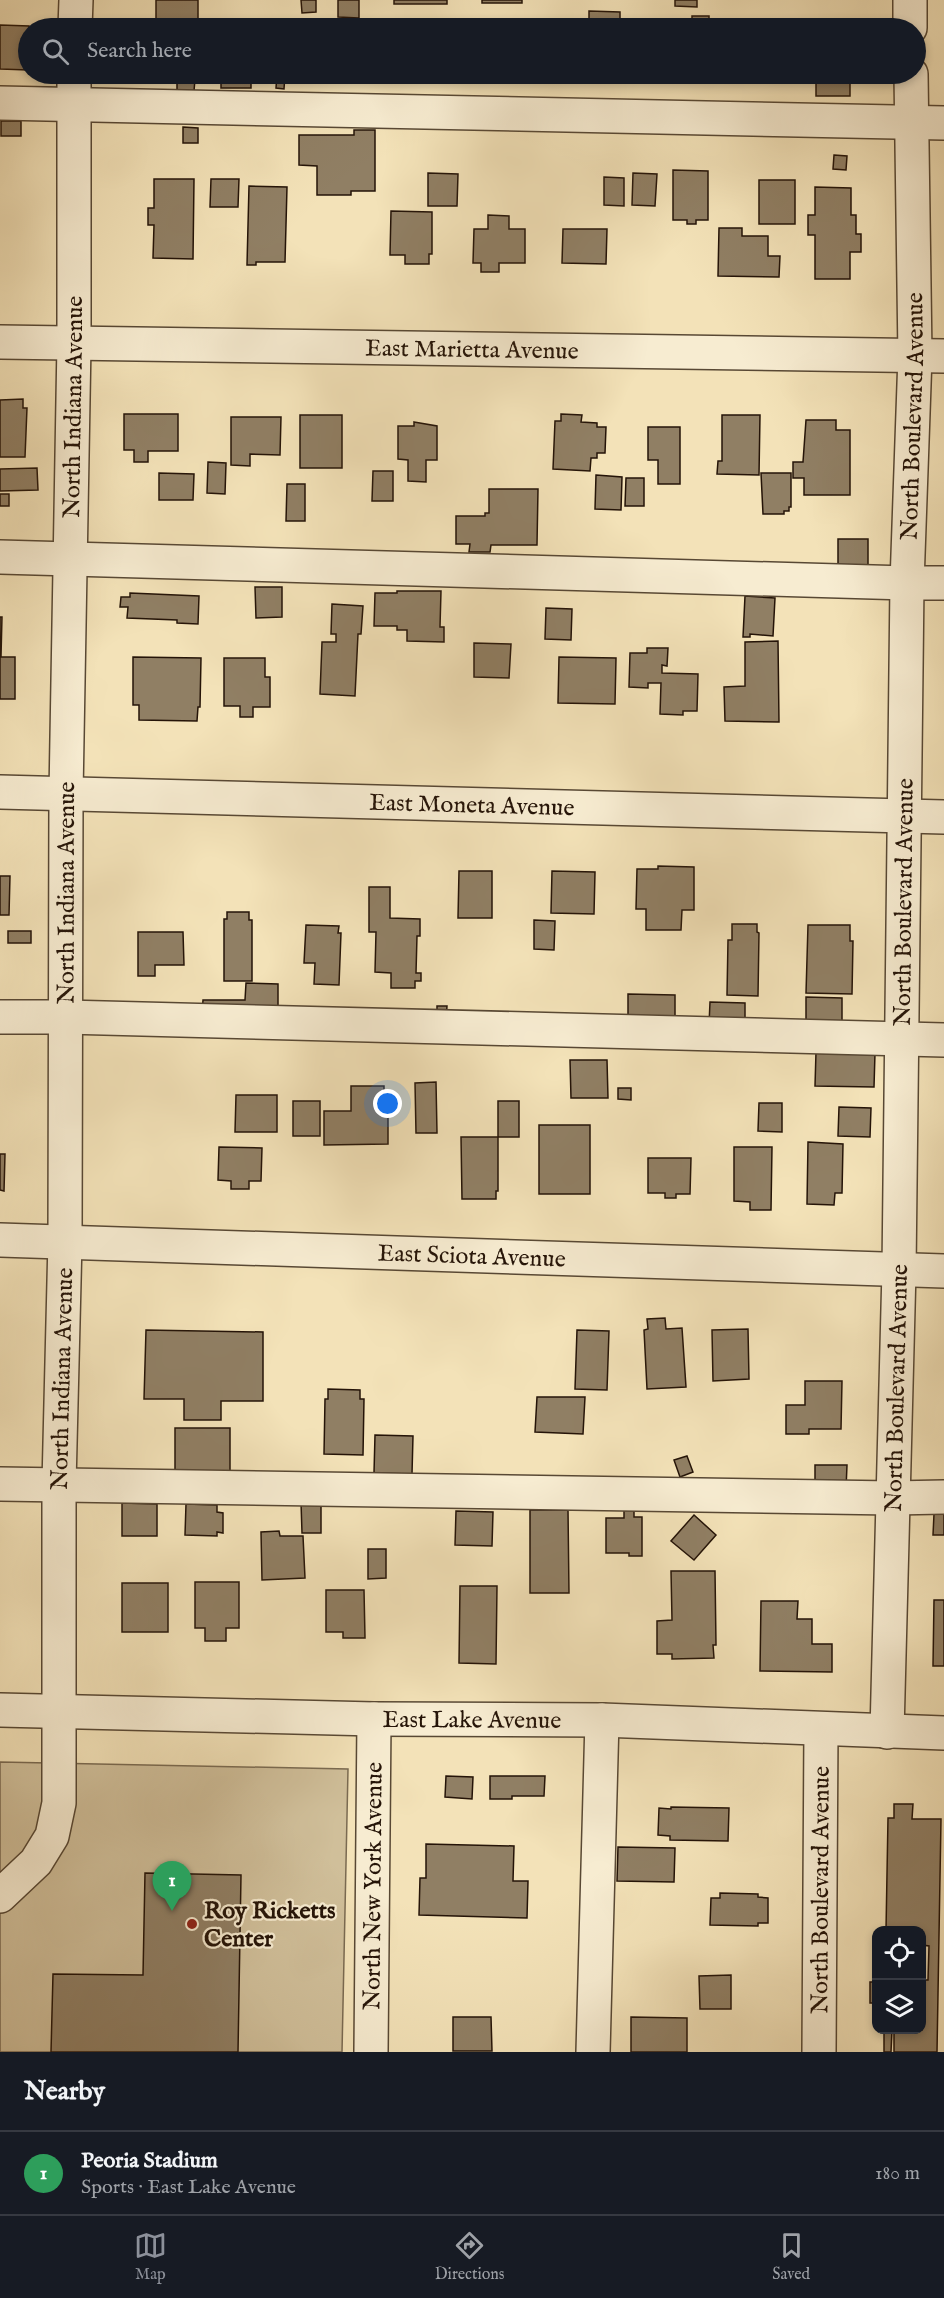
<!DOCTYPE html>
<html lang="en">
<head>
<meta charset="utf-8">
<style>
  body { margin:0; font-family:"IM FELL English",serif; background:#242831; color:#f1f3f6 }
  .controls { position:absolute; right:18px; bottom:18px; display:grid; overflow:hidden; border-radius:12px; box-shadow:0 3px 9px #0003 }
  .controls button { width:54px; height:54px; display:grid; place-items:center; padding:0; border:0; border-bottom:2px solid #363941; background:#171b24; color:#f1f3f6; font:30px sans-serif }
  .you { position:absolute; left:388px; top:1104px; width:21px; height:21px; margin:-15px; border:4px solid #fff; border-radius:50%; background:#1a73e8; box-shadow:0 0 0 9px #1a73e833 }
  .badge { display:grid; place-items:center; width:39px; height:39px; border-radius:50%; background:#8c9099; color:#fff; font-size:20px; font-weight:700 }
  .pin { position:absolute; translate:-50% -50px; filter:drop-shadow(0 2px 3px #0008) }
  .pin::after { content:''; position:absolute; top:32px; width:21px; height:18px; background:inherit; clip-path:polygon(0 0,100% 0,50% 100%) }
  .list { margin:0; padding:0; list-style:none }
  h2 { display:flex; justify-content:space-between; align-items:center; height:78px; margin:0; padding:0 24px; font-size:26px }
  h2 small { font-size:20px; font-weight:400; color:#9ea1a6 }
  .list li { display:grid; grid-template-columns:39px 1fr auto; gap:18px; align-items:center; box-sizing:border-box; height:84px; padding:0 24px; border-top:2px solid #363941 }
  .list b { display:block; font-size:22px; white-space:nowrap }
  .list p { margin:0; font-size:20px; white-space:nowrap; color:#9ea1a6 }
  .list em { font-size:20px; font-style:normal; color:#9ea1a6 }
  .icon { flex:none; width:33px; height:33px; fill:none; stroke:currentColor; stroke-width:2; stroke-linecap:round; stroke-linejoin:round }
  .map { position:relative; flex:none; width:944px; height:2052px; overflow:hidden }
  .search { position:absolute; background:#171b24; box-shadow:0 3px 9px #0003; left:18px; right:18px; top:18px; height:66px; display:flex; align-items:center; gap:15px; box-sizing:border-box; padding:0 21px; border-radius:33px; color:#9ea1a6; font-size:22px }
  .sheet { height:162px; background:#171b24 }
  nav { display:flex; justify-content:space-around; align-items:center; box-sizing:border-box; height:84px; border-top:2px solid #363941; background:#171b24; font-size:16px; color:#9ea1a6 }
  nav a { display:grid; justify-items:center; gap:3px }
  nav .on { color:#8c9099 }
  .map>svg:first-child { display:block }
</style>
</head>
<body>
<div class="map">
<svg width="944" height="2052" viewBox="0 0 944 2052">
  <rect width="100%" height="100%" fill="#f3e2b8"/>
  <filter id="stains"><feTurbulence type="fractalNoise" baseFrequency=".00333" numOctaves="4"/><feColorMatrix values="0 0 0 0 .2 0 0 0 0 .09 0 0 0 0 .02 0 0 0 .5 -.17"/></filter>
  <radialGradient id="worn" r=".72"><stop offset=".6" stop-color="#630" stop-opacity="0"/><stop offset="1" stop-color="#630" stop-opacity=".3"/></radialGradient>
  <path fill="#d0bf9a" stroke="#7a6a51" stroke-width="1.5" d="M0 1762 348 1769 342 2052H0Z"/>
  <g fill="#907f64" stroke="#251408" stroke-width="1.5">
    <rect x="156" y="0" width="42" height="28"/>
    <path d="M301 0H316V12L302 13Z"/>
    <path d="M338 0H359V18L338 17Z"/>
    <rect x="394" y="0" width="53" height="4"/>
    <rect x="482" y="0" width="40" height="3"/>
    <path d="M675 0H697V7L675 6Z"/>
    <path d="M589 11 620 12V28H589Z"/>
    <rect x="692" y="16" width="17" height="12"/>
    <rect x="773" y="20" width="22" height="8"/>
    <rect x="221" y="23" width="43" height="5"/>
    <path d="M0 25 29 26 28 70 0 69Z"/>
    <rect x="221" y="74" width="30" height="14"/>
    <path d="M277 74H285L284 89 276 88Z"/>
    <rect x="816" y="74" width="34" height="22"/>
    <path d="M177 78 195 79 194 91 177 90Z"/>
    <rect x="1" y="121" width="20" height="15"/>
    <path d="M183 127 198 128V143H183Z"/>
    <path d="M354 130H375V191H351V195H317V166L299 165V135H354Z"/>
    <path d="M834 155 847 156 846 170 833 169Z"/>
    <path d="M673 170 708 171V220H696V224H687V220H673Z"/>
    <path d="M428 173 458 174 457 206H428Z"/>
    <path d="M633 173 657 174 655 206 632 205Z"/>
    <path d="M604 177 624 178V206L604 205Z"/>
    <path d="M154 179H194L193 259 153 258 154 225H148V208H154Z"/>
    <path d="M211 179H239L238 207H210Z"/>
    <rect x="759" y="180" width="36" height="44"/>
    <path d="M249 186 287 187 285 262H256V265H247Z"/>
    <path d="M815 187 851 188V215H856V234H861V252H850V279H815V235H808V215H815Z"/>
    <path d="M391 211 432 212V254H429V264H405V255H390Z"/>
    <path d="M488 215 509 216V229H525V263H499V272H481V263H473L474 229H488Z"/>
    <path d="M719 228H742V236H768V256H780L779 277 718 276Z"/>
    <path d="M563 229H607L606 264 562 263Z"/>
    <path d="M23 399V408H27L25 457H0V400Z"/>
    <path d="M124 414H178V451H148V462H134V450H124Z"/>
    <path d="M561 414 582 415 581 422 597 423V427H606L605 453H597V458H591L590 471 553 469 555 421H561Z"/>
    <rect x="300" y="415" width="42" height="53"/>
    <path d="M722 415H760L759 475 717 474 718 461H722Z"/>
    <path d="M231 417H281L280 455 250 454V466L231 465Z"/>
    <path d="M806 420H836V430H850V495H804V478H793V462H803Z"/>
    <path d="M414 422 437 426V460H426V482L408 481V460L398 459V426H414Z"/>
    <path d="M648 427H680V484H658V460H648Z"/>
    <path d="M208 462 226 463 225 494 207 493Z"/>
    <path d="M37 468 38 490 0 491V469Z"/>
    <path d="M373 471H393V501H372Z"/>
    <path d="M159 473 194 474 193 500H159Z"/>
    <path d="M761 473H791V507H789V511H784V514H763Z"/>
    <path d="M596 475 622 477 621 510 595 509Z"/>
    <path d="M626 478H644V506H625Z"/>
    <path d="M287 484H305V521H286Z"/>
    <path d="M489 489H538L537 545H491L490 552H469L470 544H456V516H485V513H489Z"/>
    <rect x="0" y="494" width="9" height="12"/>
    <rect x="838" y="539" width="30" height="29"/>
    <path d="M255 587H282V617L256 618Z"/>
    <path d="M397 591H441L440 627H444V642L407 641V630H397V626H374L375 593H397Z"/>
    <path d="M130 593 199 596 198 624 177 623V620L127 618 128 607H120L121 597H130Z"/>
    <path d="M745 596 775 598 773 636 750 634V637H743Z"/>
    <path d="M332 604 363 606 361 634H358L355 696 320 694 322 642H336V634H331Z"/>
    <path d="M546 608 572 609 571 640 545 639Z"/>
    <path d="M0 617H2L1 657H15V699H0Z"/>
    <path d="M778 641 779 722 725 721 724 687 745 686V642Z"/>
    <path d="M474 643 511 644 509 678 474 677Z"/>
    <path d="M647 648H668L667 666 662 665V673L698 674 697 711H683V715L660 714 661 683H648V688L629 687 630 653H647Z"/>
    <path d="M133 657 201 658 200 707H198L197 721 139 720V705H133Z"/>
    <path d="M559 657 616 658 615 704 558 703Z"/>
    <path d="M224 658H265V677H270V707H253V717H240V706H224Z"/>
    <path d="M658 866 694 867V910H682L681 930H646V909H636L637 869H658Z"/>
    <path d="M459 871H492V918H458Z"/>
    <path d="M552 871 595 872 594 914 551 913Z"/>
    <path d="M0 876H10L9 915H0Z"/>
    <path d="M369 887H390V918L420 919V936H417L416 973H421V981H415V988H391V973L375 972 376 932H369Z"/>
    <path d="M227 912H249V920H252V981H224V919H227Z"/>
    <path d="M534 920 555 921 554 950 534 949Z"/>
    <path d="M732 924H757V932L759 933 758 996 727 995 728 940H732Z"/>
    <path d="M306 925 339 926 338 933H341L339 985 314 984 315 963H304Z"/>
    <path d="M808 925H850V941H853L852 994 806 993Z"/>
    <rect x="8" y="931" width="23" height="12"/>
    <path d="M138 932H183L184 965H155V976H138Z"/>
    <path d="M246 983 278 984V1016H202L203 1000H245Z"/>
    <path d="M628 994 675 995V1024L628 1023Z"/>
    <path d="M806 997 842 998V1027L806 1026Z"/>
    <path d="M710 1002 745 1003V1026L709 1025Z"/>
    <path d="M437 1006H447L446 1020H437Z"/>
    <path d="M816 1052 875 1053 874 1087 815 1086Z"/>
    <path d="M570 1060H607L608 1098H571Z"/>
    <path d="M436 1082 437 1133H416L415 1083Z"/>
    <path d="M351 1086H384V1096H388V1144L324 1145V1111H351Z"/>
    <path d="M618 1088H631V1100L618 1099Z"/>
    <path d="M236 1095H277V1132H235Z"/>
    <rect x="293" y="1101" width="27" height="35"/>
    <rect x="498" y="1101" width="21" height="36"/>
    <path d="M759 1103H782V1132L758 1131Z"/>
    <path d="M839 1107 871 1108 870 1137 838 1136Z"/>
    <rect x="539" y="1125" width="51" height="69"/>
    <path d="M461 1137H498V1191H496V1199H462Z"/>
    <path d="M808 1142 843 1144 842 1193H835L834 1205 807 1204Z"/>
    <path d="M219 1147 262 1148 261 1181H249V1189H231V1181L218 1180Z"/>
    <path d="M734 1147H772L771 1210H750V1202L734 1201Z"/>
    <path d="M0 1154H5L4 1191 0 1190Z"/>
    <path d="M648 1158H691L690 1194H676V1198H665V1193H648Z"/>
    <path d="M665 1318 666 1329 682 1328 686 1387 647 1389 644 1330 648 1329 647 1319Z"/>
    <path d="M748 1329 749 1379 713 1381 712 1330Z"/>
    <path d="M146 1330 263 1332V1401H221V1420H184V1399H144Z"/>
    <path d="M577 1330 609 1331 607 1390 575 1389Z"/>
    <path d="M805 1381H842L841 1429H809V1434H786V1405H805Z"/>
    <path d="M328 1389 360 1390V1399H364L363 1455 324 1454 325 1399H328Z"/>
    <path d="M537 1397H585L583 1434 535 1432Z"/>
    <path d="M175 1428H230V1472L175 1470Z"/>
    <path d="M375 1435 413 1436 412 1474 374 1473Z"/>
    <path d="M687 1456 693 1472 680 1477 674 1460Z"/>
    <path d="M815 1465H847L846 1489H815Z"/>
    <path d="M301 1502H321V1533H302Z"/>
    <path d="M122 1503 157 1504V1536H122Z"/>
    <path d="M186 1504 217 1505V1512L223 1513V1533L217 1532V1536L185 1535Z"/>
    <path d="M624 1509H634V1517H642V1556H629V1553H606V1518H624Z"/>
    <path d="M530 1510H568L569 1593H530Z"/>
    <path d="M456 1511 493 1512 492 1546 455 1545Z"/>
    <path d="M934 1514H944V1535H933Z"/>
    <path d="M694 1515 716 1535 694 1560 671 1541Z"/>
    <path d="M279 1531 280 1536H303L305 1578 262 1580 261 1532Z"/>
    <path d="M368 1549H386V1578L368 1579Z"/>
    <path d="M671 1571H715L716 1645H713L714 1658 672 1659V1654H657V1621L672 1620Z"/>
    <path d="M195 1582H239V1628H226V1641H205V1628H195Z"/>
    <rect x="122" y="1583" width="46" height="49"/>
    <path d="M460 1586H497L496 1664 459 1663Z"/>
    <path d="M326 1590H364L365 1638H343V1632H326Z"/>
    <path d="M934 1600H944V1666H933Z"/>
    <path d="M761 1601H798L797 1619H812V1644H832V1672L760 1671Z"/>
    <path d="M446 1776 473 1777 472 1799 445 1797Z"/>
    <path d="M490 1776H545L544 1796H512V1799H490Z"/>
    <path d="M894 1804H913L912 1819H941L937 2052H894V2030H922V1980H928L929 1946 922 1945V1930H886L888 1818H894Z"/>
    <path d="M671 1807 729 1808 728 1841 670 1840V1836L658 1835 659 1808 671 1809Z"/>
    <path d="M426 1844 514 1846 513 1881H528L527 1918 419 1915 420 1878H426Z"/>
    <path d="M618 1847 675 1848 674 1882 617 1881Z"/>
    <path d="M145 1873 241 1875 238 2052H51L53 1974 143 1975Z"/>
    <path d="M720 1893 758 1894V1897L768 1898V1923H758V1926L710 1925 711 1898H720Z"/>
    <path d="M731 1975V2009H700L699 1976Z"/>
    <rect x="870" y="1982" width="6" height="21"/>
    <path d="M453 2017H491L492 2051H453Z"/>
    <path d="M631 2017 687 2018V2052H631Z"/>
    <path d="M884 2030H892L891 2052H884Z"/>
  </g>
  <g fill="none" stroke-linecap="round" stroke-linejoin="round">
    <defs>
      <g id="minor">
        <path d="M910 0V28"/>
        <path d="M75 28 76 0"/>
        <path d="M0 103 944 123"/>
        <path id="s1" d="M0 342 944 356"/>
        <path d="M0 557 907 583H944"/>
        <path id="s2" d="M0 792 944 817"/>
        <path d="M0 1017H66L944 1040"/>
        <path id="s3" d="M0 1240 944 1271"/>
        <path d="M0 1484 893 1498 944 1497"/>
        <path id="s4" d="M0 1710 374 1719 602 1720 944 1733"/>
        <path id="s5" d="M887 1732 899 1270 907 583 915 356 911 74"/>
        <path id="s6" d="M0 1896 36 1862 52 1836 59 1803V1484L65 1241 66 794 74 343V74"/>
        <path id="s7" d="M371 2052 374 1719"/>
        <path d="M593 2052 602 1720"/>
        <path id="s8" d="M819 2052 821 1729"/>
      </g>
    </defs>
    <use href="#minor" stroke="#584834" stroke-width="36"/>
    <use href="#minor" stroke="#f7ecd1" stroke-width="33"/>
  </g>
  <circle fill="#8f2418" stroke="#f7ecd1" stroke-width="2" cx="192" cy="1924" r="6"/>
  <g text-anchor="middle" stroke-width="4.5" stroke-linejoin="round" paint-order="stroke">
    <g font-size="24" fill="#251408" stroke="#f7ecd1">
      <text dy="8" stroke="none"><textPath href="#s1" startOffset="472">East Marietta Avenue</textPath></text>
      <text dy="8" stroke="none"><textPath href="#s6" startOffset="1510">North Indiana Avenue</textPath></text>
      <text dy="8" stroke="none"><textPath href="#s5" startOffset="1316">North Boulevard Avenue</textPath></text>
      <text dy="8" stroke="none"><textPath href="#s2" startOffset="472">East Moneta Avenue</textPath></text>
      <text dy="8" stroke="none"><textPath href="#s6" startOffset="1024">North Indiana Avenue</textPath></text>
      <text dy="8" stroke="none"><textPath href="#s5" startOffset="830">North Boulevard Avenue</textPath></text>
      <text dy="8" stroke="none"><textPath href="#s3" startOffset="472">East Sciota Avenue</textPath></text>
      <text dy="8" stroke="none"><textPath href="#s6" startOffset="538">North Indiana Avenue</textPath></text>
      <text dy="8" stroke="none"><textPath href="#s5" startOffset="344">North Boulevard Avenue</textPath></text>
      <text dy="8" stroke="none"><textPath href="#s4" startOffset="472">East Lake Avenue</textPath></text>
      <text dy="8" stroke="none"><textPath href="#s7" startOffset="166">North New York Avenue</textPath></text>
      <text dy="8" stroke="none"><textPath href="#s8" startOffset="162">North Boulevard Avenue</textPath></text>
    </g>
    <g font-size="24" font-weight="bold" fill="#251408" stroke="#f7ecd1" text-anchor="start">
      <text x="204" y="1918">Roy Ricketts<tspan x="204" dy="28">Center</tspan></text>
    </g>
  </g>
  <rect width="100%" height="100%" filter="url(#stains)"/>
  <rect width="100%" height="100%" fill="url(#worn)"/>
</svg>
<div class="controls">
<button><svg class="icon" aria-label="locate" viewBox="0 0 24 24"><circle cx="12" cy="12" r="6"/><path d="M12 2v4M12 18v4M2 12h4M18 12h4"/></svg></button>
<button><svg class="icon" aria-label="layers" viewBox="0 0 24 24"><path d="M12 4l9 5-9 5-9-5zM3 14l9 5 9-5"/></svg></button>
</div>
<div class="you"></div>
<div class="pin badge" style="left:172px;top:1911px;background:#2e9e5b">1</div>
<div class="search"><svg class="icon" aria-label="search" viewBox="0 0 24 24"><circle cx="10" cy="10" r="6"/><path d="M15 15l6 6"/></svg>Search here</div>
</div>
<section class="sheet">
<h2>Nearby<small></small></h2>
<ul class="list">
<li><span class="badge" style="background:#2e9e5b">1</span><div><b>Peoria Stadium</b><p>Sports · East Lake Avenue</p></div><em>180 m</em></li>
</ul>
</section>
<nav>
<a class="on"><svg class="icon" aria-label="map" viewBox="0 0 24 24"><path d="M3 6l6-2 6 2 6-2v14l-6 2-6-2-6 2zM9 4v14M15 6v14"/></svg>Map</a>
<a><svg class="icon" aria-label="directions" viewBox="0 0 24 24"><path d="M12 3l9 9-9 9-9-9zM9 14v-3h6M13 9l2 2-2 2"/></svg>Directions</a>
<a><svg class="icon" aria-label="saved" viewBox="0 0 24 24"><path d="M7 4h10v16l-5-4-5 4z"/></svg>Saved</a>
</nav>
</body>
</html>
